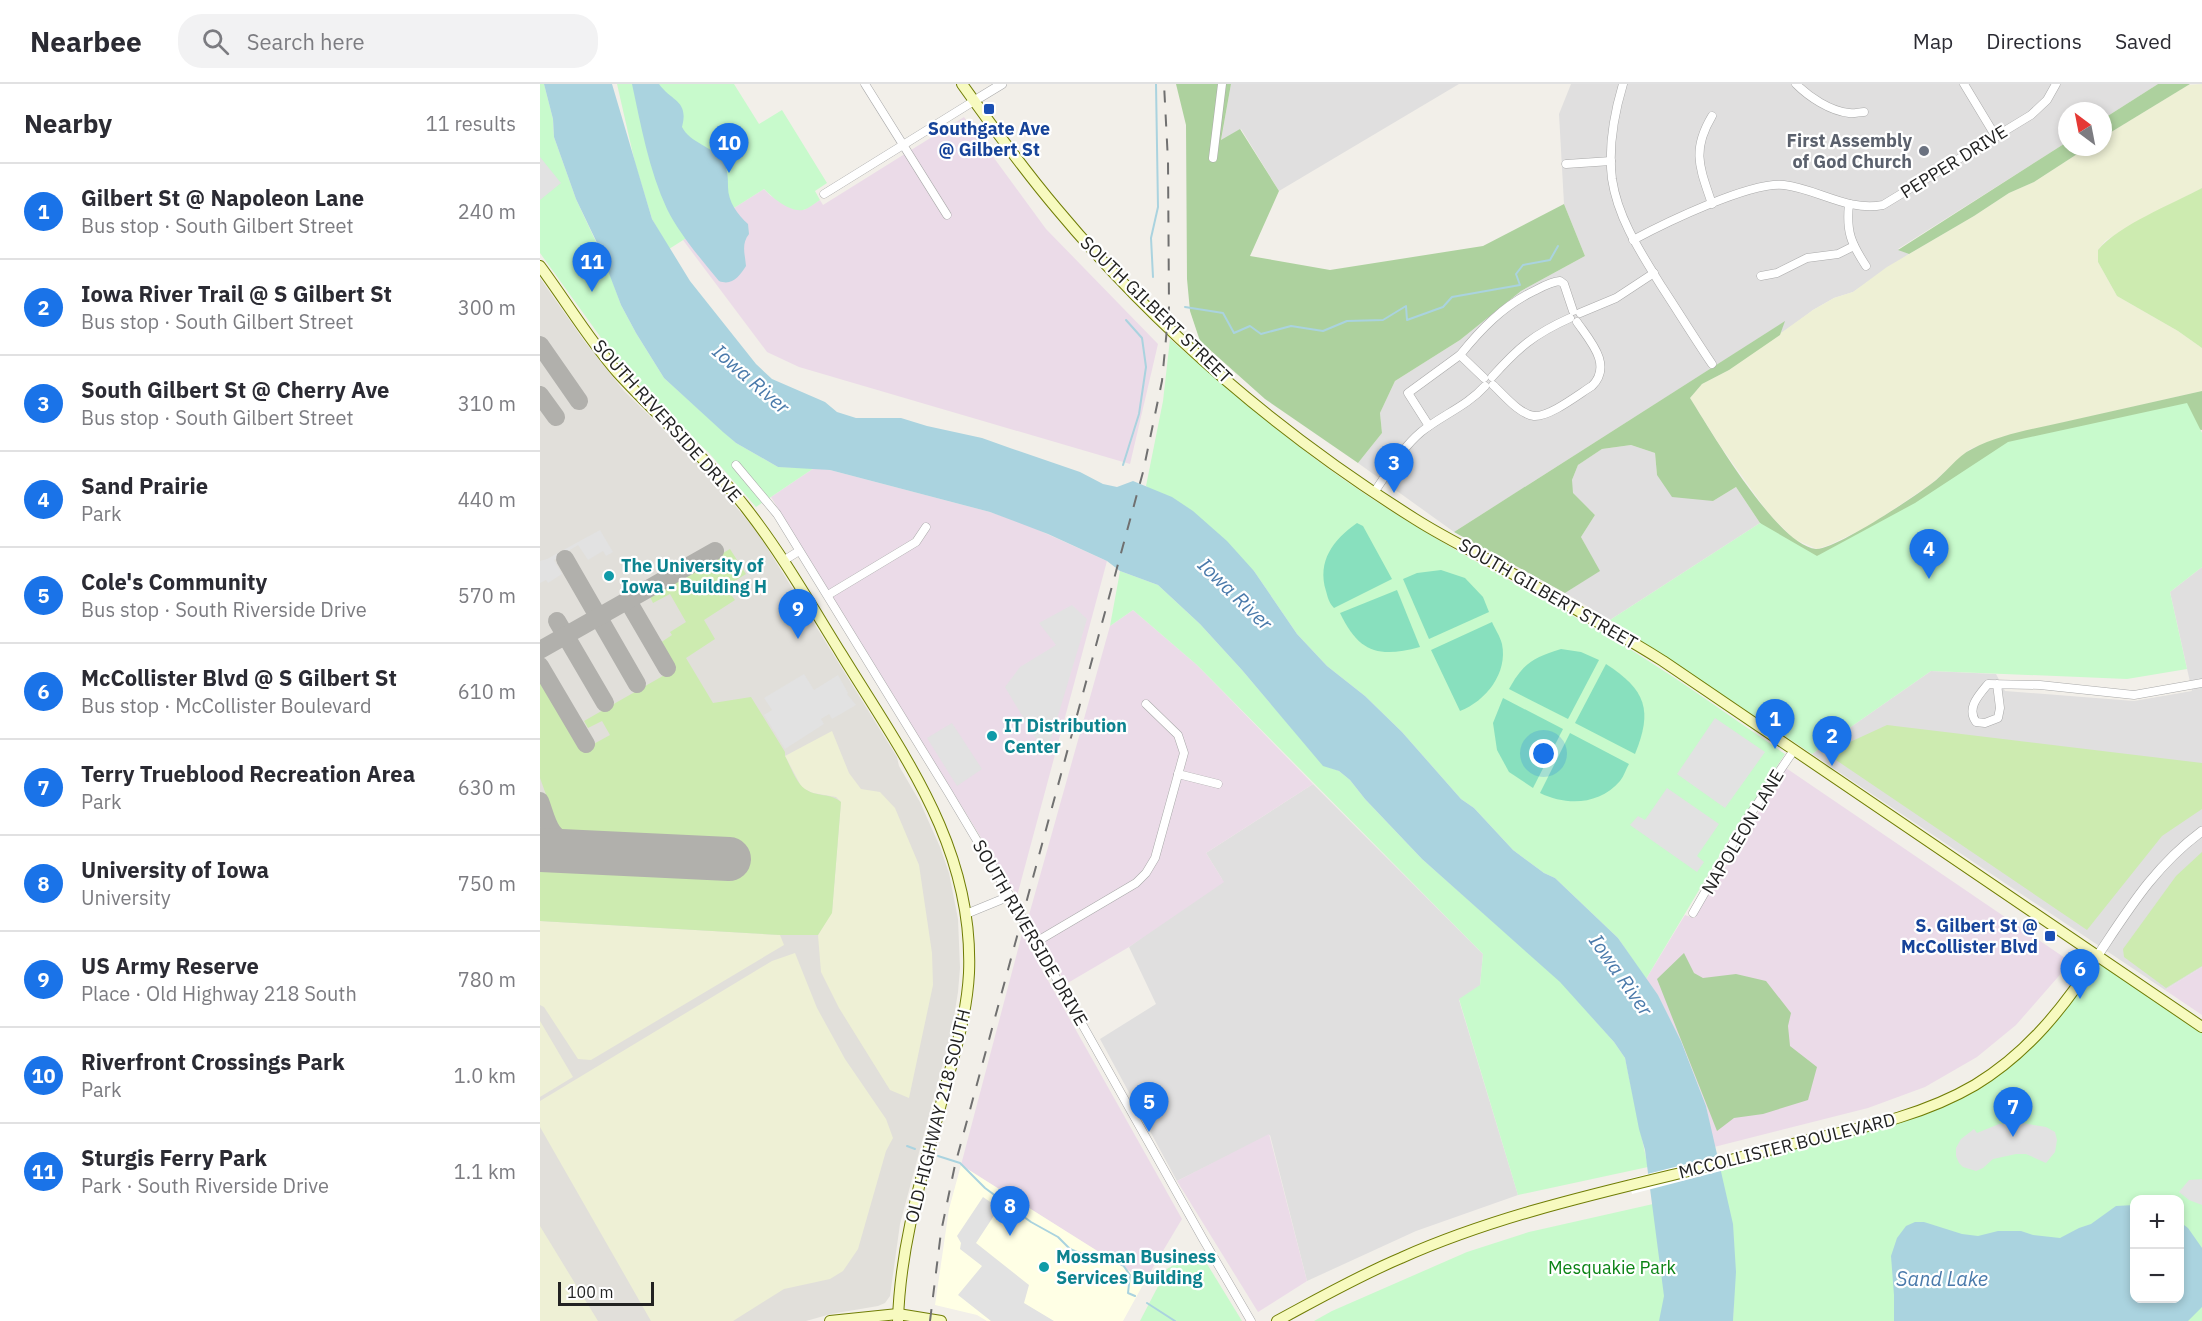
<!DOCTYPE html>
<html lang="en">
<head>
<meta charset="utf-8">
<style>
  body { margin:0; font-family:"IBM Plex Sans",sans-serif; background:#f2f2f3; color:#2b2b33 }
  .controls { position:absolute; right:18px; bottom:18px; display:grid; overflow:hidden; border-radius:12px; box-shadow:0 3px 9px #0003 }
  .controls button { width:54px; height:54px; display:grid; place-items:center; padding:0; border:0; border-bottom:2px solid #e1e1e2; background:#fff; color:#2b2b33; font:30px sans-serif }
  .compass { position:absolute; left:1518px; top:18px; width:54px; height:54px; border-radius:50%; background:#fff; box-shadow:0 3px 9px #0003; rotate:328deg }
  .scale { position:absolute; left:18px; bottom:15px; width:96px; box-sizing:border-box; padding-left:6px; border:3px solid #222; border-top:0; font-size:16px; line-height:21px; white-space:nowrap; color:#222; -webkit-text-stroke:4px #fff; paint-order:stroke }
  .you { position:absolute; left:1004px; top:670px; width:21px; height:21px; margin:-15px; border:4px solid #fff; border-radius:50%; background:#1a73e8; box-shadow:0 0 0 9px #1a73e833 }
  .badge { display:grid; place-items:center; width:39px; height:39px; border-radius:50%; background:#1a73e8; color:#fff; font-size:20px; font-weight:700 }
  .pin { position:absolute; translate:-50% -50px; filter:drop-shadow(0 2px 3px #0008) }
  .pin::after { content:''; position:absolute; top:32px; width:21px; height:18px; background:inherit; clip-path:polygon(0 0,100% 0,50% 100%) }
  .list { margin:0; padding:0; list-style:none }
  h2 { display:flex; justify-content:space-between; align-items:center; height:78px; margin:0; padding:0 24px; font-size:26px }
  h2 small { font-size:20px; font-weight:400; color:#7c7c81 }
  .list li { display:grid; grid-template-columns:39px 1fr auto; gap:18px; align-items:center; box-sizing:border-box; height:96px; padding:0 24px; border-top:2px solid #e1e1e2 }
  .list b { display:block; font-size:22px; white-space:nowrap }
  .list p { margin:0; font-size:20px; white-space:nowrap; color:#7c7c81 }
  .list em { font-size:20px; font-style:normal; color:#7c7c81 }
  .icon { flex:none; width:33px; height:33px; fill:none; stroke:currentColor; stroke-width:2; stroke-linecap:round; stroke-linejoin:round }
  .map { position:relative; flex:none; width:1662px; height:1237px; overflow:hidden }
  header { display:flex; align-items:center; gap:36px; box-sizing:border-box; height:84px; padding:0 30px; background:#fff; border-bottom:2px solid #e1e1e2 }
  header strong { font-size:28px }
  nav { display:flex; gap:33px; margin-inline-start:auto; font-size:21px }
  .search { width:420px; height:54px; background:#f2f2f3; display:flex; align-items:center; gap:15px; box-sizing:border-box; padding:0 21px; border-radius:24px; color:#7c7c81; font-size:22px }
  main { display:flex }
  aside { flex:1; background:#fff }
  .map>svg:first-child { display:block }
</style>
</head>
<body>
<header>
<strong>Nearbee</strong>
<div class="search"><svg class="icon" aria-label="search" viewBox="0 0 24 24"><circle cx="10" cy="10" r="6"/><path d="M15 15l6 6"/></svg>Search here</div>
<nav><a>Map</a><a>Directions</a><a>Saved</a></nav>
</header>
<main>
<aside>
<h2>Nearby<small>11 results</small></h2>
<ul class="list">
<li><span class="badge">1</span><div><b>Gilbert St @ Napoleon Lane</b><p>Bus stop · South Gilbert Street</p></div><em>240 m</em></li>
<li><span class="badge">2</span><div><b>Iowa River Trail @ S Gilbert St</b><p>Bus stop · South Gilbert Street</p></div><em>300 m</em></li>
<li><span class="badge">3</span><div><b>South Gilbert St @ Cherry Ave</b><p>Bus stop · South Gilbert Street</p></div><em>310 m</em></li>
<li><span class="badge">4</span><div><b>Sand Prairie</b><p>Park</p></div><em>440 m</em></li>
<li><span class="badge">5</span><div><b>Cole's Community</b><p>Bus stop · South Riverside Drive</p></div><em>570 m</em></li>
<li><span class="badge">6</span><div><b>McCollister Blvd @ S Gilbert St</b><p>Bus stop · McCollister Boulevard</p></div><em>610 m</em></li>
<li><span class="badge">7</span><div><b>Terry Trueblood Recreation Area</b><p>Park</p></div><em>630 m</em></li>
<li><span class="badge">8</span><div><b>University of Iowa</b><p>University</p></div><em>750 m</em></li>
<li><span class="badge">9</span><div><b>US Army Reserve</b><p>Place · Old Highway 218 South</p></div><em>780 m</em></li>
<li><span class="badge">10</span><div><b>Riverfront Crossings Park</b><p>Park</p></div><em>1.0 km</em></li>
<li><span class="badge">11</span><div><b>Sturgis Ferry Park</b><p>Park · South Riverside Drive</p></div><em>1.1 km</em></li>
</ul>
</aside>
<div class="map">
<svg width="1662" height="1237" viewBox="0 0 1662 1237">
  <rect width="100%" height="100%" fill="#f2efe9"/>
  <g fill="#e0dfdf">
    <path d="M691 0H919L739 107 701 45 681 57Z"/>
    <path d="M1031 0H1618L1563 35V27H1527V58L1358 165 1369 170 1313 208 1294 214 1273 226 1240 251 1244 238 914 448 818 379 842 349 840 329 855 297 920 256 981 207 1045 172 1024 120 1019 30Z"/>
    <path d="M1091 361 1115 369 1117 391 1173 417 1196 403 1220 439 1070 536 1025 509 1059 487 1041 453 1055 431 1032 409V396L1038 381 1062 365Z"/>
    <path d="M1662 483V883L1625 906 1272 670 1391 587 1456 590 1465 607 1594 617 1652 607 1630 508Z"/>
    <path d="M773 700 943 870 940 902 919 916 978 1111 876 1147 767 1197 730 1051 637 1097 560 955 616 920 589 863 682 795 666 769Z"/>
  </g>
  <g fill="#ebdbe8">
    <path d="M424 33 506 145 618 260 590 380 259 283 227 268 143 156 224 105 231 112 254 125 264 126 280 116 283 121Z"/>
    <path d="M274 384 290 386 450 428 483 439 567 477 477 812 231 413Z"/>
    <path d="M593 526 657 581 773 700 666 769 684 798 589 863 526 900 489 831 570 542Z"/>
    <path d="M1246 684 1531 878 1476 941 1437 973 1385 1003 1328 1024 1174 1063 1166 1022 1141 957 1118 911 1106 895 1145 831 1154 834Z"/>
    <path d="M482 850 642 1135 605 1197 421 1081Z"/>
    <path d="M1662 883V931L1625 906Z"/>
    <path d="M729 1050 767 1197 718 1228 637 1097Z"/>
  </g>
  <path fill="#ffffe5" d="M421 1081 605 1197 583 1237H447L437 1231 395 1221 409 1125Z"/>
  <path fill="#e1dfda" d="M0 194 45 258 84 307 165 386 218 449 357 673 359 682 380 718 400 763 409 789 418 835 420 884 418 908 412 945 360 1140 350 1212 345 1219 338 1222 291 1230 266 1237H0Z"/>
  <g fill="#eef0d5">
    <path d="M1662 0V104L1598 137 1565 157 1558 166V178L1577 212 1638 247 1662 264V307L1465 352 1430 365 1391 400 1329 442 1289 461 1277 465 1254 455 1229 430 1179 360 1150 314 1162 300 1189 286 1273 226 1294 214 1313 208 1347 183 1434 132 1469 109 1494 98 1548 63H1563V53L1648 1Z"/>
    <path d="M292 647 309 689 321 705 340 708 355 724 379 781 392 869 393 901 369 1014 350 1006 299 924 281 888 278 851 292 828 301 718 296 713 273 709 262 704 245 672Z"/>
    <path d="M0 837 240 851 244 861 51 976 38 975 4 923 0 921Z"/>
    <path d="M255 869 277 924 305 975 346 1035 353 1054 346 1067 318 1165 303 1187 290 1195 244 1205 193 1237H111L0 1043V1017L232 877Z"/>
    <path d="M0 937 33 993 0 1013Z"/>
    <path d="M0 1142 58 1237H0Z"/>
  </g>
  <g fill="#cdebb0">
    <path d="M1662 104V264L1638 247 1577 212 1558 178V166C1579 141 1632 120 1662 104Z"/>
    <path d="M190 465 206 490 185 503 195 516 164 536 175 555 146 574 173 619 211 613 245 668V672C250 681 256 699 265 705 276 713 291 709 301 718L292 829 278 851H240L0 837V776L200 785 201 763 33 756 18 744 0 694V597L41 667 70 651 62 637 48 644 44 637 135 585 120 559 132 551 130 548 146 538 130 510 113 519 109 511Z"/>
    <path d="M1347 641 1662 679V725L1622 752 1547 846 1293 674 1310 658Z"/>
    <path d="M1662 768V882L1626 904 1584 873 1583 865 1636 792Z"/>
  </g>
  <g fill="#add19e">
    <path d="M636 0H691L681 56 700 45 739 107 710 172 790 186 943 162 1024 120 1045 172 981 207 920 256 855 297 840 329 842 349 818 379 725 315 660 257 650 227 647 195 646 41Z"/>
    <path d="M1618 0H1650L1563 53V35Z"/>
    <path d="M1527 58V63H1548L1494 98 1469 109 1434 132 1369 170 1358 166Z"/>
    <path d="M1245 237 1240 251 1189 286 1162 300 1150 314C1171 347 1237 461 1276 465 1295 466 1374 413 1391 400 1405 390 1417 372 1432 365 1461 350 1494 345 1524 338 1570 328 1616 317 1662 307V346L1639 343 1285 476 1233 454 1220 439 1196 403 1173 417 1132 413 1117 391 1115 369 1091 361 1062 365 1038 381 1032 396 1033 409 1055 431 1041 453 1060 487 1025 509 914 448Z"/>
    <path d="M1144 869 1154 889 1163 894 1196 890 1226 897 1251 929 1248 942 1250 962 1277 983 1268 1016 1223 1030 1194 1034 1177 1047 1117 895Z"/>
  </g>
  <g fill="#c8facc" fill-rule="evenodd">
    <path d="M0 0H4L13 35 14 53 36 115 65 177 81 221 96 249 124 294 196 359 238 383 274 384 216 423 169 369 116 319 77 276 0 169Z"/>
    <path d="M77 0H194L219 40 242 26 287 99 275 107 280 116C275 119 268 125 263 126 249 128 233 114 224 105L129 165 112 135 95 79Z"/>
    <path d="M630 255C687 305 741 351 803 395 887 454 979 500 1068 552 1129 588 1187 630 1245 670L1196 744 1106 895 1078 854 1015 794 1004 789 973 766 934 724 921 715 862 648 825 612 787 582 757 550 714 487 606 402 623 317Z"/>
    <path d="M1647 319 1662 349V483L1630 508 1647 585 1587 595 1391 587 1272 670 1070 536 1220 439 1277 472 1375 419 1468 358Z"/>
    <path d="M580 487 618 501 660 540 702 586 783 681 799 687 810 696 825 715 882 775 1021 898 1074 958 1085 974 1108 1083 978 1111 919 915 940 901 943 870 657 581 593 526 570 542Z"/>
    <path d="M1558 871 1662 944V1237H1193L1195 1176 1180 1087 1204 1081 1202 1073 1395 1021 1473 973ZM1594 1116H1640V1214H1594Z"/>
    <path d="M1122 1118 1128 1237H774L792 1227 927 1168 989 1148Z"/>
    <path d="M650 1171 664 1175 702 1237H600L627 1185Z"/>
  </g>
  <g fill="#88e0be">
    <path d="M817 439 823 442 852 495 794 524C789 519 788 514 786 507 777 477 793 456 817 439Z"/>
    <path d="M901 486 925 494 943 513 949 528 889 555 863 495 877 489Z"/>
    <path d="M857 506 880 563C839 574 819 569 800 529Z"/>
    <path d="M952 538C955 545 960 552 962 560 968 589 946 617 920 627L891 566Z"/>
    <path d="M1021 565 1041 568 1059 576 1028 635 969 605C983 579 993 574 1021 565Z"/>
    <path d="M1066 580C1106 606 1113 626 1095 670L1035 639Z"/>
    <path d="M963 614 1023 645 993 704 969 688 957 666 953 639Z"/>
    <path d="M1030 649 1089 680C1086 685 1084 692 1080 697 1059 721 1027 722 1000 709Z"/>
  </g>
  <g fill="#e2e2e2">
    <path d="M0 73 21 99 0 116Z"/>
    <path d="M60 446 73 468 66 472 63 467 48 476 38 461 14 476 22 490 8 499 6 496 0 499V477L7 475Z"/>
    <path d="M532 521 547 535 506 672 465 603 480 583 516 561 499 539Z"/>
    <path d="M264 590 274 606 298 591 308 609 307 610 316 621 292 635 289 630 281 635 284 640 245 665 224 631 232 626 224 614Z"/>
    <path d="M1175 634 1225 668 1185 724 1137 690Z"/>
    <path d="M412 639 442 685 417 702 387 654Z"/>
    <path d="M1127 704 1179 740 1157 772 1164 778 1157 788 1090 741 1098 732 1105 736Z"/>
    <path d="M1476 1038 1506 1043 1515 1048 1517 1056 1515 1068 1506 1079 1486 1070H1476L1453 1075 1443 1084 1436 1087 1423 1083 1419 1079 1416 1072V1064L1421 1055 1434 1045 1437 1049 1459 1040Z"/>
    <path d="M1662 1095V1121L1649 1116 1639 1108 1649 1096Z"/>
    <path d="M443 1113 459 1124 436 1159 489 1201 484 1219 514 1237H451L418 1211 442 1182 420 1165 421 1159 417 1152Z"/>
  </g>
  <g fill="#aad3df">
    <path d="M4 0H72L112 135 150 197 216 280 232 295 285 318 297 328 316 334H361L387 342 442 354 470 364 540 388 563 400 577 403 593 397 632 413 653 427 687 457 714 487 757 550 787 582 825 612 862 648 921 715 934 724 973 766 1004 789 1015 794 1078 854 1118 911 1141 957 1166 1022 1193 1140 1196 1188 1193 1237H1119L1124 1212 1105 1066 1099 1045 1085 974 1074 958 1020 898 882 775 825 715 810 696 799 687 783 682 702 586 660 540 618 501 580 487 567 477 508 450 450 428 290 386 238 383 196 359 183 348 124 294 96 249 81 221 59 163 36 115 14 53 13 35Z"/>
    <path d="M92 0H119C132 18 149 16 142 43 150 59 172 62 182 76 188 84 188 94 188 103 188 118 198 131 208 140L209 150C201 160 205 170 206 182 199 193 192 202 179 197 161 175 140 151 127 125 109 86 101 42 92 0Z"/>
    <path d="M1594 1121V1214H1640V1138L1648 1144 1662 1164V1223L1648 1237H1354V1211L1351 1172 1357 1154 1366 1142 1375 1138H1384L1422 1150 1438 1152 1458 1147H1481L1493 1151 1520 1154 1539 1144 1551 1140 1576 1122Z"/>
  </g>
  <path fill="#fff" d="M1201 1066 1204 1081 1092 1110 1088 1095Z"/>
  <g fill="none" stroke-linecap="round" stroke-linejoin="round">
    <g stroke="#aad3df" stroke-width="2">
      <path d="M613 193 611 154 618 123 616 0"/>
      <path d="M645 223 683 229 694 249 710 242 721 250 751 242 783 247 807 237 843 236 866 222 867 236 903 223 912 213 980 201 976 190 983 181 1010 176 1018 162"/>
      <path d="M583 381 599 330 606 283 602 254 586 236"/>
      <path d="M367 1062 375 1065"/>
      <path d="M398 1072 420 1079 445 1104 491 1138 518 1153 530 1165 542 1170H554L583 1181 590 1191 588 1209 595 1212"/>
      <path d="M607 1219 635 1237"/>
    </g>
    <g stroke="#b1b0ac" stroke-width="18">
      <path d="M0 261 39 317"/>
      <path d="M0 311 16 333"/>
      <path d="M25 475 97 600"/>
      <path d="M88 517 127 584"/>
      <path d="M17 537 65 619"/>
      <path d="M0 566 175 467"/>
      <path d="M0 582 46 660"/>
      <path d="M0 717C4 727 6 738 12 747 31 775 76 768 105 770"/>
    </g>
    <path stroke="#b1b0ac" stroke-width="44" d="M0 766 189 775"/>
    <defs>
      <g id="minor">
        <path d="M325 0 407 131"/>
        <path d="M1083 0C1074 30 1068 63 1072 95 1078 135 1101 169 1122 203 1139 229 1155 255 1172 280"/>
        <path d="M1256 0C1269 13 1290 27 1309 29 1314 30 1319 28 1324 28"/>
        <path d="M1424 0 1456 53"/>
        <path d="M1172 32C1151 67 1160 84 1172 120"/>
        <path d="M673 74 682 0"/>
        <path d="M1026 80 1071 77"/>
        <path d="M284 110 434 17"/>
        <path d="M1309 120C1306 148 1311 159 1326 182"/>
        <path d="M1093 156C1125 139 1211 97 1244 101 1278 105 1308 128 1343 121L1491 31 1507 16 1516 0"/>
        <path d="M1221 192 1237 189 1267 174 1298 170 1314 162"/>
        <path d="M1040 229 1076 214 1114 189"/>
        <path d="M952 293C978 264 994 250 1030 234"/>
        <path d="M944 294 920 271C941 245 963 222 994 207 1002 203 1010 198 1020 197L1024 200 1033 227"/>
        <path d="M953 301C964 311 979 330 994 332 1010 333 1039 310 1052 302 1073 281 1050 257 1037 238"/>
        <path d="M889 342 868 309 920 271"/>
        <path d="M196 381 237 430 408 708 470 812 663 1155 711 1237"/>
        <path d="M835 407C849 387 862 364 881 348 902 331 927 322 945 302"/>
        <path d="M243 477 259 467"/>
        <path d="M288 511 376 458 386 443"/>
        <path d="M1457 600 1460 624 1458 634 1445 639 1436 638C1426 624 1439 611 1448 600L1500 601 1594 611 1662 599"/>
        <path d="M638 690 678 700"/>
        <path d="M1153 829 1207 735 1254 666"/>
        <path d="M426 830 470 812"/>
        <path d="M496 858 596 799 606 789 615 774 644 669 638 651 606 620"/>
      </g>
      <g id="tertiary">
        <path d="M434 17 462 0"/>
        <path d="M1558 871C1590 823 1615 782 1662 747"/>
      </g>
      <g id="secondary">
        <path d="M422 0C452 42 483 85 517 125 618 246 741 351 875 435 897 449 920 461 943 473 1003 507 1064 540 1123 577L1662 943"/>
        <path d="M0 182C26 217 49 256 78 289 120 335 168 375 206 424 242 470 271 521 302 571 364 672 434 764 429 889 427 928 416 965 406 1001 386 1078 360 1157 358 1237"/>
        <path d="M290 1237 358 1230 401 1237"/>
        <path d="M737 1237C778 1215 818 1192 861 1174 955 1132 1058 1109 1157 1085 1194 1075 1232 1065 1269 1056 1326 1043 1384 1031 1435 1001 1488 969 1525 922 1558 871"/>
      </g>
    </defs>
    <use href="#minor" stroke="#a9a9a9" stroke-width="9"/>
    <use href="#tertiary" stroke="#a9a9a9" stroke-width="10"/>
    <use href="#secondary" stroke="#707d05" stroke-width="12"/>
    <use href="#minor" stroke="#fff" stroke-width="8"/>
    <use href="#tertiary" stroke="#fff" stroke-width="9"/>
    <use href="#secondary" stroke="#f7fabf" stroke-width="10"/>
    <path stroke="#707070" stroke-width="2" stroke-dasharray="12 12" stroke-linecap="butt" d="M390 1237 401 1148 415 1081 603 388 622 297 629 223 628 77 624 0"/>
  </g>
  <g fill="#1a4fb4" stroke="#fff" stroke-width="2">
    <rect x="443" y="19" width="12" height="12" rx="3"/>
    <rect x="1504" y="846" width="12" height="12" rx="3"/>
  </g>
  <circle fill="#6b7280" stroke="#fff" stroke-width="2" cx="1384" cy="67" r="6"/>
  <g fill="#0f9aa8" stroke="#fff" stroke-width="2">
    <circle cx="69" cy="492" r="6"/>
    <circle cx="452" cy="652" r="6"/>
    <circle cx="504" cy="1183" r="6"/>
  </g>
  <g text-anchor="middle" stroke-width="4.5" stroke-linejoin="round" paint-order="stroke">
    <g font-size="18" font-weight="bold" fill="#164399" stroke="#fff">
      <text x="449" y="51">Southgate Ave<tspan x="449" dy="21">@ Gilbert St</tspan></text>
      <text x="1498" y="848" text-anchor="end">S. Gilbert St @<tspan x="1498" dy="21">McCollister Blvd</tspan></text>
    </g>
    <g font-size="18" font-weight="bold" fill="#5b616d" stroke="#fff" text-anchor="end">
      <text x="1372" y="63">First Assembly<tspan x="1372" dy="21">of God Church</tspan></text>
    </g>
    <g font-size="18" fill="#222" stroke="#fff">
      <text transform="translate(1414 78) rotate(-32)" y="6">PEPPER DRIVE</text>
      <text transform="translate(616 226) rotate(44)" y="6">SOUTH GILBERT STREET</text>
      <text transform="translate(127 337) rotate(48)" y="6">SOUTH RIVERSIDE DRIVE</text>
      <text transform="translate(1008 510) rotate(30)" y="6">SOUTH GILBERT STREET</text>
      <text transform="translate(1203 748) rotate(-59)" y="6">NAPOLEON LANE</text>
      <text transform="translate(490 849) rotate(60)" y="6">SOUTH RIVERSIDE DRIVE</text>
      <text transform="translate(398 1032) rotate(-76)" y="6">OLD HIGHWAY 218 SOUTH</text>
      <text transform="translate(1247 1062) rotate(-14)" y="6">MCCOLLISTER BOULEVARD</text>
    </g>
    <g font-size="18" font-weight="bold" fill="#0d838f" stroke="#fff" text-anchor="start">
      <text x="81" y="488">The University of<tspan x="81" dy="21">Iowa - Building H</tspan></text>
      <text x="464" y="648">IT Distribution<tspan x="464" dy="21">Center</tspan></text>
      <text x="516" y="1179">Mossman Business<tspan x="516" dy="21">Services Building</tspan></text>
    </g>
    <g font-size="18" fill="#0c8416" stroke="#fff">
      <text x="1072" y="1190">Mesquakie Park</text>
    </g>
    <g font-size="20" font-style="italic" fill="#4a7aab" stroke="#fff">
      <text transform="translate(211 295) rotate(41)" y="7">Iowa River</text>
      <text transform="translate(695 510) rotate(44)" y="7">Iowa River</text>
      <text transform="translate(1081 891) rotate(55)" y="7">Iowa River</text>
      <text x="1402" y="1202">Sand Lake</text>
    </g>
  </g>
</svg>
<div class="controls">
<button>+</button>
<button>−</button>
</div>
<svg class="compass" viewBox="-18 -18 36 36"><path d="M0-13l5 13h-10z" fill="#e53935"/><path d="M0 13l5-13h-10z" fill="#7c7c81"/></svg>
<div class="scale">100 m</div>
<div class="you"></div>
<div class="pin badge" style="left:1235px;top:665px">1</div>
<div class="pin badge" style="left:1292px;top:682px">2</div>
<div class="pin badge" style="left:854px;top:409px">3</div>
<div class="pin badge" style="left:1389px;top:495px">4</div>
<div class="pin badge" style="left:609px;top:1048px">5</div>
<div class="pin badge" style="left:1540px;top:915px">6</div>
<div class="pin badge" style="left:1473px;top:1053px">7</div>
<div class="pin badge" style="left:470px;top:1152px">8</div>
<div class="pin badge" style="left:258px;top:555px">9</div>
<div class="pin badge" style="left:189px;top:89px">10</div>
<div class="pin badge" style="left:52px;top:208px">11</div>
</div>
</main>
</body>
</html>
